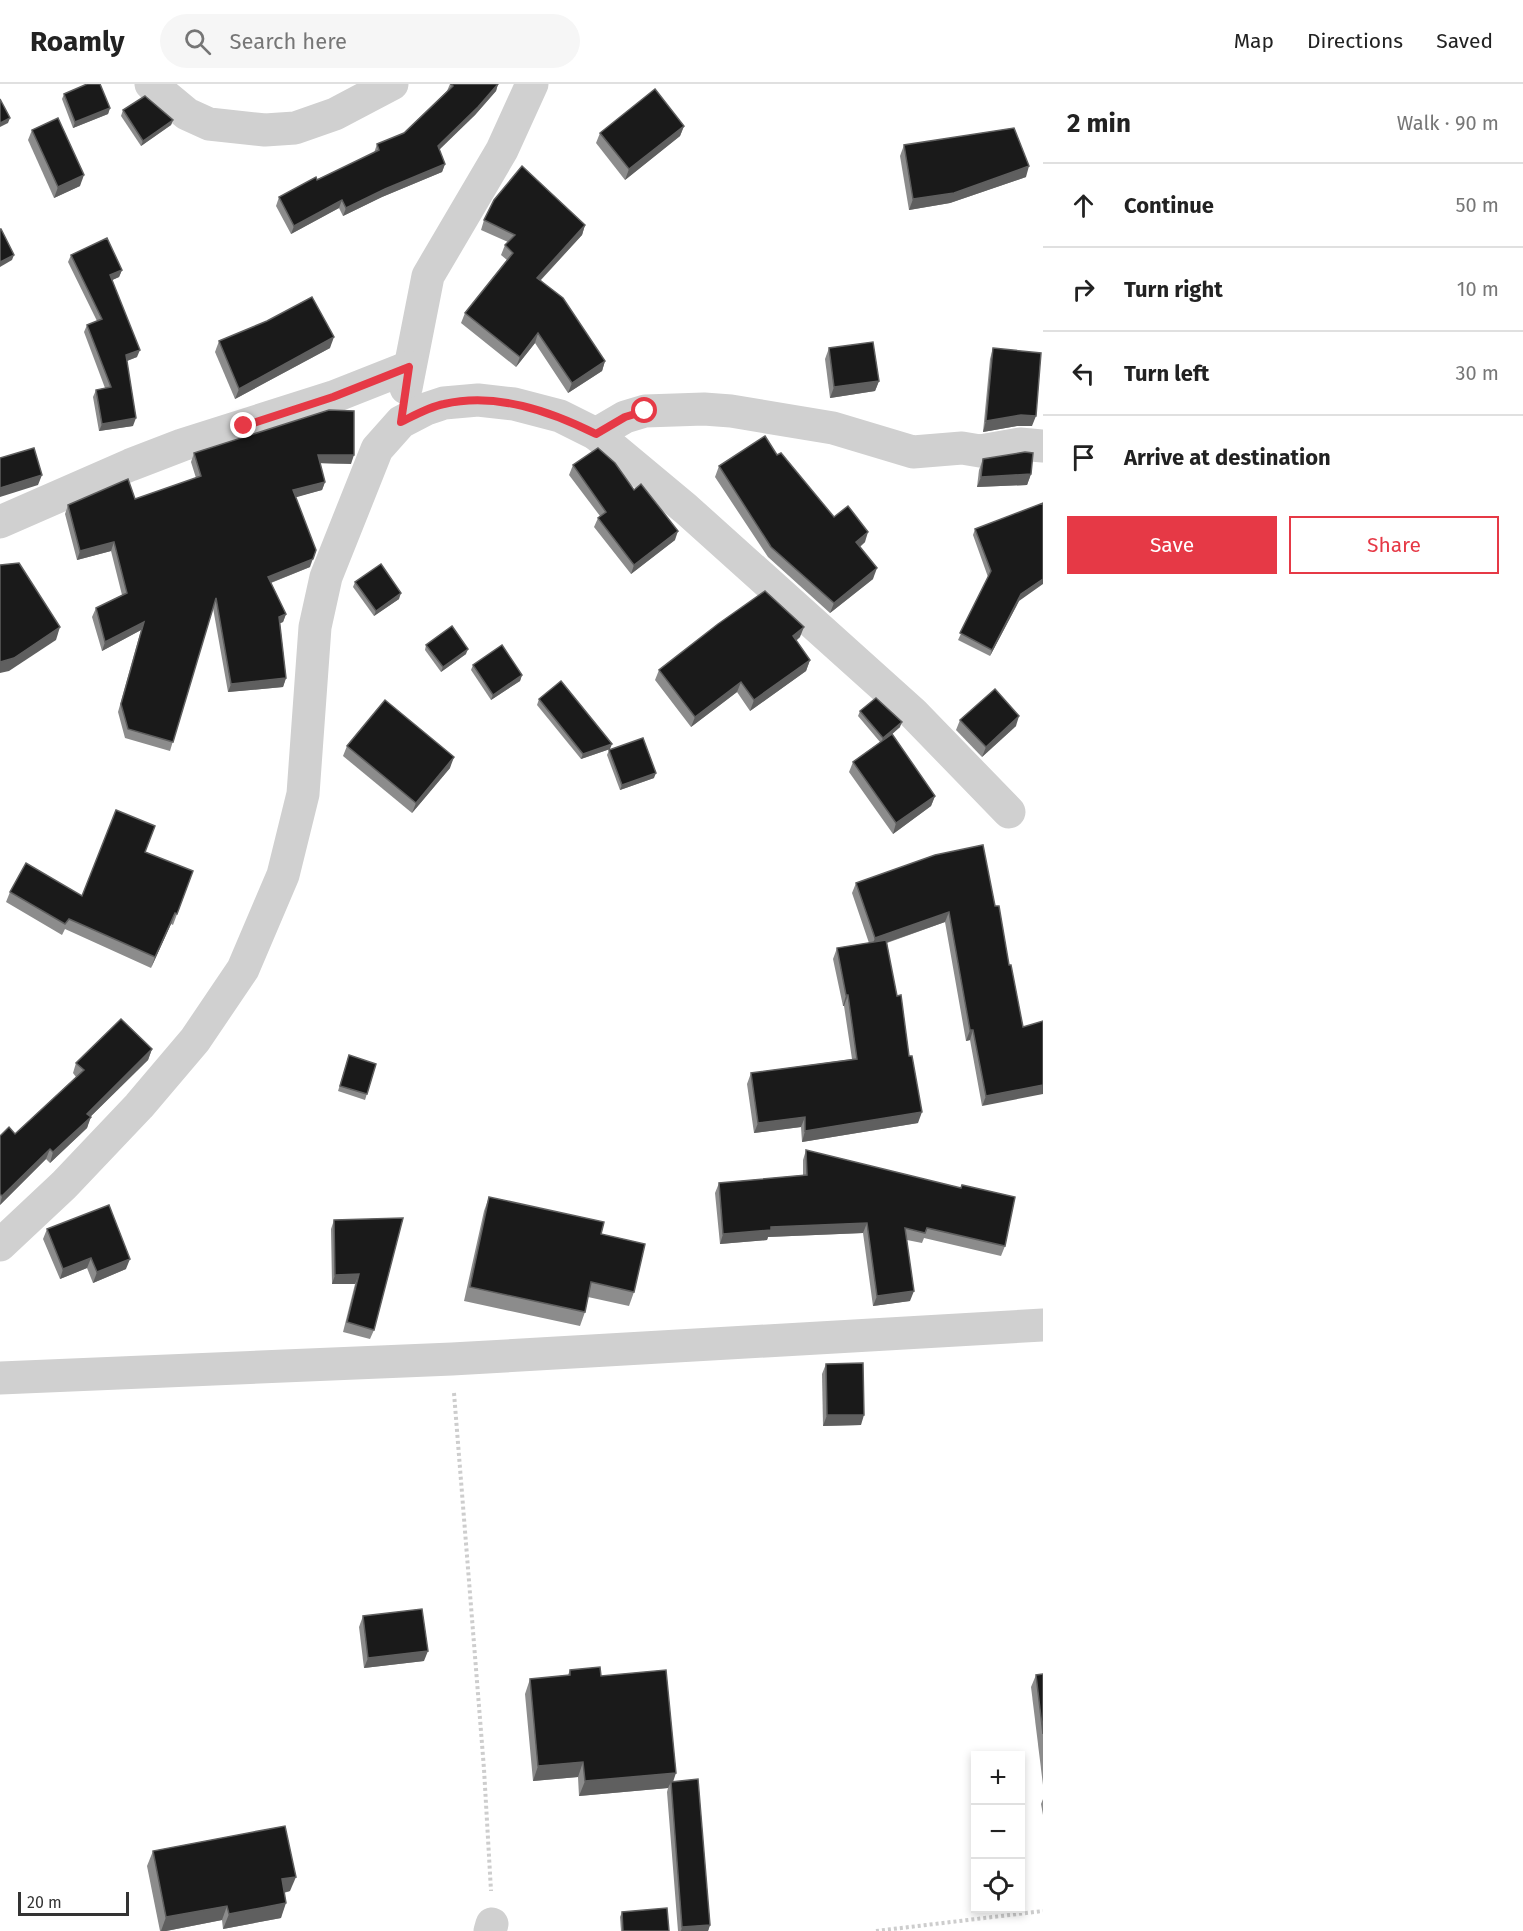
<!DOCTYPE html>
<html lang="en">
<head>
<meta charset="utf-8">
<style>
  body { margin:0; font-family:"Fira Sans",sans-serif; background:#f6f6f6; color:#222 }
  .controls { position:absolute; right:18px; bottom:18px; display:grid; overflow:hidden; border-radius:0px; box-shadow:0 3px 9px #0003 }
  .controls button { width:54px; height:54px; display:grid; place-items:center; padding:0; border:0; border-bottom:2px solid #e0e0e0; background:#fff; color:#222; font:30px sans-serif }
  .scale { position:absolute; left:18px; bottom:15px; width:111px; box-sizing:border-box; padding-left:6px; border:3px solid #333; border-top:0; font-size:16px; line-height:21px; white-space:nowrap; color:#333; -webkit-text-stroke:4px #fff; paint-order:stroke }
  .stop { position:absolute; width:18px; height:18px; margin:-14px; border:4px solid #e63946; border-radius:50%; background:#fff }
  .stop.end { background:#e63946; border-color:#fff; box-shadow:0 2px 6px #0008 }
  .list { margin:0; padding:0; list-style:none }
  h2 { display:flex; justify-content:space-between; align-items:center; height:78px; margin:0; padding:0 24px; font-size:26px }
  h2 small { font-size:20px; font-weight:400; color:#767676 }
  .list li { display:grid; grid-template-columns:39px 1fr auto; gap:18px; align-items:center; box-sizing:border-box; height:84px; padding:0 24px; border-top:2px solid #e0e0e0 }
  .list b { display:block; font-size:22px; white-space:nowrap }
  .list em { font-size:20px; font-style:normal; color:#767676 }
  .actions { display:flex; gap:12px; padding:18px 24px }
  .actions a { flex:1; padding:14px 0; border:2px solid #e63946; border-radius:0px; text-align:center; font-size:21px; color:#e63946 }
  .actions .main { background:#e63946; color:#fff }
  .icon { flex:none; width:33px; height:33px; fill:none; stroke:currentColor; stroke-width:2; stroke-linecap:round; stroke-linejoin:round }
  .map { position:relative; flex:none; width:1043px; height:1847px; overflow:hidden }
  header { display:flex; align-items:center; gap:36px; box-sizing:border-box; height:84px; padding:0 30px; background:#fff; border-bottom:2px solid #e0e0e0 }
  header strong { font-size:28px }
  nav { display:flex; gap:33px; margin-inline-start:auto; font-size:21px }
  .search { width:420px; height:54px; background:#f6f6f6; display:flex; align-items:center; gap:15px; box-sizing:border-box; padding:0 21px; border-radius:33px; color:#767676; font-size:22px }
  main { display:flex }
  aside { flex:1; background:#fff }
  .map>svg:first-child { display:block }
</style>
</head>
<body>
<header>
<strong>Roamly</strong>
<div class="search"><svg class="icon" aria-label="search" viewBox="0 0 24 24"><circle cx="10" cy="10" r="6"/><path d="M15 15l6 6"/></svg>Search here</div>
<nav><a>Map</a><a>Directions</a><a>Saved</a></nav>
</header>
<main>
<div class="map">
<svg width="1043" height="1847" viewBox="0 0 1043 1847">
  <rect width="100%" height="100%" fill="#fff"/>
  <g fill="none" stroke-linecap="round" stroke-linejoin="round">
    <g stroke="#cdcdcd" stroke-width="4" stroke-dasharray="3 3" stroke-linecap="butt">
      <path d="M454 1309 484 1685 491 1807"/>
      <path d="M876 1847 1043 1827"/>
    </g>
    <g stroke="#d0d0d0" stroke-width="33">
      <path d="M151 0 187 30 209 40 265 46 295 44 335 30 392 0"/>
      <path d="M406 304 428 192 502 66 532 0"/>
      <path d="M596 350 625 333 645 327 704 325 731 327 833 344 913 368 962 364 980 367 1020 360 1043 362"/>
      <path d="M0 438 130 381 182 361 333 313 409 283"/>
      <path d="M0 1161 64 1101 139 1022 195 956 243 885 283 791 303 710 315 543 326 493 377 365 401 338 426 325 444 319 478 316 514 320 560 332 596 350 686 425 913 629 1009 728"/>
      <path d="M0 1294 452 1275 1043 1241"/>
      <path d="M490 1847 492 1840"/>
    </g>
  </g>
  <g fill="#8c8c8c">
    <path d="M450 0H498L496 7 475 31 439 65 445 80 442 88 382 113 343 132 339 124 291 150 276 122 279 113 374 69 377 60 404 49 447 7Z"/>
    <path d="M64 10 110 24 108 30 73 44 62 15Z"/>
    <path d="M123 26 173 36 171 41 141 62 121 32Z"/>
    <path d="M684 42 680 52 625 96 596 59 600 49Z"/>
    <path d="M32 46 80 102 54 114 28 56Z"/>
    <path d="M904 61 1026 93 950 119 909 126 900 72Z"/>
    <path d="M484 136 585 141 582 151 541 196 605 277 602 287 568 309 535 259 516 283 461 239 465 229 507 176 501 171 505 161 508 158 481 146Z"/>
    <path d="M71 171 122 186 119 193 112 196 137 273 127 277 133 342 99 347 93 313 96 306 105 304 84 248 87 241 97 237 68 178Z"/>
    <path d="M219 257 330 264 235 315 215 268Z"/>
    <path d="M829 264 879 297 875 307 830 314 825 275Z"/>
    <path d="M993 264 1032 342H1017L983 348 990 275Z"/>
    <path d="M194 369 351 380 320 379 325 398 322 406 295 413 310 483 271 499 286 530 283 538 280 539 286 594 283 603 228 608 213 524 170 667 125 654 118 628 141 546 102 567 92 533 96 524 122 511 111 467 77 476 65 430 68 421 135 415 196 394 191 378Z"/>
    <path d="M777 371 834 433 865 458 860 463 873 495 830 529 768 473 715 393 719 382Z"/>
    <path d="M983 375 1031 390 1027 401 977 403 979 386Z"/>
    <path d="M573 381 634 406 675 456 631 490 594 443 598 434 600 432 569 391Z"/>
    <path d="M975 445 1019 517 990 572 958 556 988 493 973 451Z"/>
    <path d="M355 498 399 515 374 532 353 503Z"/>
    <path d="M800 553 796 557 810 576 806 587 750 627 737 608 691 643 655 596 659 586Z"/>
    <path d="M426 561 466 570 441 588 425 566Z"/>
    <path d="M473 581 522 591 520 597 491 616 471 586Z"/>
    <path d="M539 615 610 665 581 675 537 621Z"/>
    <path d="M860 627 900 643 892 650 935 712 931 722 893 750 849 688 853 678 880 658 858 632Z"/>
    <path d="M960 636 1016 642 982 673 956 646Z"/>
    <path d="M347 662 450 684 412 729 343 672Z"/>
    <path d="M609 666 654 694 620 706 607 671Z"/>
    <path d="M145 768 193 787 173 841 171 840 151 884 65 845 62 851 6 818 10 808 82 812Z"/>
    <path d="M935 771 1009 881 1023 943 982 1022 970 956 966 957 945 838 887 859 918 1039 802 1058 801 1043 754 1049 747 1000 751 989 852 975 844 922H843L833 875 837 864 869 859 852 809 856 799Z"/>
    <path d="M152 965 148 976 90 1033 87 1044 50 1079 46 1075 0 1121V1052L15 1050 76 993 73 989 76 979Z"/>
    <path d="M349 971 376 980 365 1016 338 1007Z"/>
    <path d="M806 1066 1005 1162 1001 1172 924 1154 922 1159 907 1156 910 1217 873 1222 863 1149 768 1153 767 1156 720 1160 715 1109 719 1099 803 1091V1076Z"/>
    <path d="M489 1113 601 1150 634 1208 629 1222 588 1213 585 1228 580 1242 464 1217 484 1127Z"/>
    <path d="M403 1134 374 1246 370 1255 343 1248 355 1200H332L331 1145 334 1136Z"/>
    <path d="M47 1145 126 1185 93 1199 87 1184 60 1195 43 1155Z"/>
    <path d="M826 1280 861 1341 823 1342 822 1290Z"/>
    <path d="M363 1532 424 1577 364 1584 359 1543Z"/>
    <path d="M570 1586 601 1592 673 1697 710 1841 708 1847H678L667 1708 668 1704 579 1712 578 1693 533 1697 525 1610 530 1595 568 1591Z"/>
    <path d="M1043 1590V1701L1031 1603 1036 1591Z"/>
    <path d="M1043 1715V1731L1041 1720Z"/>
    <path d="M153 1767 290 1807 284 1809 281 1834 223 1845 222 1836 166 1847H160L147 1782Z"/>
    <path d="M622 1828 669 1847H621L620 1833Z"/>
  </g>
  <g fill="#5f5f5f">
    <path d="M498 0 496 7 475 31 435 70 438 62Z"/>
    <path d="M110 24 108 30 73 44 75 38Z"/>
    <path d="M10 34 8 39 0 43V39Z"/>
    <path d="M173 36 171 41 141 62 143 57Z"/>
    <path d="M684 42 680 52 625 96 629 85Z"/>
    <path d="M445 80 442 88 382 113 343 132 346 124 385 105Z"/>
    <path d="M1029 82 1026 93 950 119 909 126 913 115Z"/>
    <path d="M84 91 80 102 54 114 58 103Z"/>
    <path d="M342 116 339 124 291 150 294 142Z"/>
    <path d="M585 141 582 151 534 203 537 194Z"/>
    <path d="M14 171 12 176 0 183V178Z"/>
    <path d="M122 186 119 193 108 198 110 191Z"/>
    <path d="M538 249 535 259 516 283 520 273Z"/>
    <path d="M334 253 330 264 235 315 239 305Z"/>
    <path d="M140 266 137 273 124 278 126 271Z"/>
    <path d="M605 277 602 287 568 309 572 299Z"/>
    <path d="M879 297 875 307 830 314 834 303Z"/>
    <path d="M1021 331 1036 332 1032 342H1017L983 348 986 337Z"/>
    <path d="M136 334 133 342 99 347 102 340Z"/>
    <path d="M318 371H354L351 380 315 379Z"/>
    <path d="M1031 390 1027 401 977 403 981 393Z"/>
    <path d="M42 391 38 401 0 413V404Z"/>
    <path d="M325 398 322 406 290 415 293 406Z"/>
    <path d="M678 447 675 456 631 490 634 481Z"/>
    <path d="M868 448 865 458 852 469 856 458Z"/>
    <path d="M114 458 111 467 77 476 80 467Z"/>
    <path d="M316 466 310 483 265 501 268 493Z"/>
    <path d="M877 484 873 495 830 529 834 519Z"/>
    <path d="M1043 495V500L1019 517 990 572 992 566 1021 510Z"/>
    <path d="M401 509 399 515 374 532 376 527Z"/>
    <path d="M286 530 283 538 276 541 279 533Z"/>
    <path d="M144 538 141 546 102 567 105 558Z"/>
    <path d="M60 543 56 556 9 587 0 589V578Z"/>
    <path d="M804 543 800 553 789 562 793 552Z"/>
    <path d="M468 565 466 570 441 588 443 583Z"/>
    <path d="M810 576 806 587 750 627 754 616Z"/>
    <path d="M522 591 520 597 491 616 493 611Z"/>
    <path d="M286 594 283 603 228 608 231 600Z"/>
    <path d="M741 598 737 608 691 643 695 633Z"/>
    <path d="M1019 632 1016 642 982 673 986 663Z"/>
    <path d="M902 638 900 643 881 660 883 654Z"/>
    <path d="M612 660 610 665 581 675 583 670Z"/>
    <path d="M454 673 450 684 412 729 416 719Z"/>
    <path d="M656 689 654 694 620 706 622 701Z"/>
    <path d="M935 712 931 722 893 750 896 739Z"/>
    <path d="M949 828 945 838 871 864 875 854Z"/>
    <path d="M175 829 171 840 151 884 155 873Z"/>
    <path d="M846 911H848L844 922H843Z"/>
    <path d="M970 946H973L970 956 966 957Z"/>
    <path d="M152 965 148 976 83 1040 87 1030Z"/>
    <path d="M1043 1000V1010L982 1022 986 1012Z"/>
    <path d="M922 1028 918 1039 802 1058 805 1047Z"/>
    <path d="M91 1033 87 1044 50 1079 53 1068Z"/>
    <path d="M805 1033 801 1043 754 1049 758 1039Z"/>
    <path d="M50 1065 46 1075 0 1121 2 1112Z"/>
    <path d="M867 1139 863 1149 768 1153 767 1156 720 1160 723 1150 771 1143Z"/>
    <path d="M91 1174 87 1184 60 1195 63 1185Z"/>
    <path d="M130 1175 126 1185 93 1199 97 1188Z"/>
    <path d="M359 1190 355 1200H332L335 1191Z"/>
    <path d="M914 1207 910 1217 873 1222 877 1212Z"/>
    <path d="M827 1331H864L861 1341 823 1342Z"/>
    <path d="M428 1567 424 1577 364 1584 368 1574Z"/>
    <path d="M583 1678 578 1693 533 1697 538 1682Z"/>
    <path d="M676 1689 671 1704V1698L668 1704 579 1712 585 1697Z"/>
    <path d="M296 1793 290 1807 277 1810 282 1795Z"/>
    <path d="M286 1819 281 1834 223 1845 229 1830Z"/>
    <path d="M227 1822 222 1836 166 1847H161L166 1833Z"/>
    <path d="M710 1841 708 1847H681L682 1843Z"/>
  </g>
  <g fill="#1a1a1a" stroke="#5f5f5f" stroke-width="1.5">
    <path d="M87 0H100L110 24 75 38 64 10Z"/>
    <path d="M451 0H498L478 23 438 62 445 80 385 105 346 124 342 116 294 142 279 113 316 93 317 96 379 66 377 60 404 49 453 2Z"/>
    <path d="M655 5 684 42 629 85 600 49Z"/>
    <path d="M145 12 173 36 143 57 123 26Z"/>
    <path d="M0 15 10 34 0 39Z"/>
    <path d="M58 34 84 91 58 103 32 46Z"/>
    <path d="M1014 44 1029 82 954 109 913 115 904 61Z"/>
    <path d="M522 82 585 141 537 194 563 214 605 277 572 299 538 249 520 273 465 229 513 169 505 161 515 151 484 136 494 116Z"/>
    <path d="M0 145H1L14 171 0 178Z"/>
    <path d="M107 154 122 186 110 191 140 266 126 271 136 334 102 340 96 306 111 303 87 241 102 235 71 171Z"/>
    <path d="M312 213 334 253 239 305 219 257 267 237Z"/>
    <path d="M873 258 879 297 834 303 829 264Z"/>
    <path d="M993 264 1041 269 1036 332 1021 331 986 337Z"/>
    <path d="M329 326 354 327V371H318L325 398 293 406 316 466 313 475 268 493 286 530 279 533 286 594 231 600 216 514 173 658 128 645 121 620 144 538 105 558 96 524 127 509 114 458 80 467 68 421 128 395 135 415 201 392 194 369Z"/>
    <path d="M765 352 777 371 781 369 834 433 848 422 868 448 856 458 877 484 834 519 771 463 719 382Z"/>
    <path d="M34 364 42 391 0 404V374Z"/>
    <path d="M598 364 615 379 634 406 641 400 678 447 634 481 598 434 606 428 573 381Z"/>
    <path d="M1025 368 1033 369 1031 390 981 393 983 375Z"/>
    <path d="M1043 419V495L1021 510 992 566 960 549 991 487 975 445Z"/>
    <path d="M19 479 60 543 14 574 0 578V481Z"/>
    <path d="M381 480 401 509 376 527 355 498Z"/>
    <path d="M765 507 804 543 793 552 810 576 754 616 741 598 695 633 659 586 718 540Z"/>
    <path d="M452 542 468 565 443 583 426 561Z"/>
    <path d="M502 561 522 591 493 611 473 581Z"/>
    <path d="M561 597 612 660 583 670 539 615Z"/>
    <path d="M995 605 1019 632 986 663 960 636Z"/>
    <path d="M876 614 902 638 883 654 860 627Z"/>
    <path d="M385 616 454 673 416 719 347 662Z"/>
    <path d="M892 650 935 712 896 739 853 678Z"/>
    <path d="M643 654 656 689 622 701 609 666Z"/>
    <path d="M116 726 155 742 145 768 193 787 177 830 175 829 155 873 69 835 65 840 10 808 26 779 82 812Z"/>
    <path d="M983 761 995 822H999L1009 881H1011L1023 943 1043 937V1001L986 1012 973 946H970L949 828 875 854 856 799 935 771Z"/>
    <path d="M886 856 897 912 901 911 909 972H912L922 1028 805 1047V1033L758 1039 751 989 857 975 848 911H846L837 864Z"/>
    <path d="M121 935 152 965 87 1030 91 1033 53 1068 50 1065 2 1112 0 1110V1052L9 1043 15 1050 84 986 76 979Z"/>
    <path d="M349 971 376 980 367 1010 340 1002Z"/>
    <path d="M806 1066 961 1104 962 1101 1015 1113 1005 1162 927 1144 925 1149 905 1144 914 1207 877 1212 867 1139 771 1143V1146L723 1150 719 1099 807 1091Z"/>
    <path d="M489 1113 604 1138 601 1150 645 1160 634 1208 591 1198 585 1228 470 1203Z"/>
    <path d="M109 1121 130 1175 97 1188 91 1174 63 1185 47 1145Z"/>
    <path d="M403 1134 374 1246 347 1238 359 1190 335 1191 334 1136Z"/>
    <path d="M863 1279 864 1331H827L826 1280Z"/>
    <path d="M422 1525 428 1567 368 1574 363 1532Z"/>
    <path d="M600 1583 601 1592 666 1586 676 1689 585 1697 583 1678 538 1682 530 1595 570 1591V1586Z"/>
    <path d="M1043 1590V1650L1036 1591Z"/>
    <path d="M698 1695 710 1841 682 1843 671 1698Z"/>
    <path d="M285 1742 296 1793 282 1795 286 1819 229 1830 227 1822 166 1833 153 1767Z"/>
    <path d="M667 1824 669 1847H623L622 1828Z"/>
  </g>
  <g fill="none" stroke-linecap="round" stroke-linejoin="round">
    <path stroke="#e63946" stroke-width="8" d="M244 342 333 313 409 283 401 338C415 331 429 323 444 320 496 308 550 327 596 350L625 333 645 327"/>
  </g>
</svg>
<div class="controls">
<button>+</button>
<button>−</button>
<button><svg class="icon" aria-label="locate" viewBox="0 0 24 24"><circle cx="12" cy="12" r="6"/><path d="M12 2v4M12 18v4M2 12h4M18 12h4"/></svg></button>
</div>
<div class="scale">20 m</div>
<div class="stop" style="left:645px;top:327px"></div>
<div class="stop end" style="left:244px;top:342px"></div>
</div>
<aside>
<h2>2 min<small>Walk · 90 m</small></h2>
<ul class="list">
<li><svg class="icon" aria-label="ahead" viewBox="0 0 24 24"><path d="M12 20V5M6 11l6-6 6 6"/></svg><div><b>Continue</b></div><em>50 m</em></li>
<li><svg class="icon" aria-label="right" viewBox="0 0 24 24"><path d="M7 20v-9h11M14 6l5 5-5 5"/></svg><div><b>Turn right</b></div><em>10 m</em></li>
<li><svg class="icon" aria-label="left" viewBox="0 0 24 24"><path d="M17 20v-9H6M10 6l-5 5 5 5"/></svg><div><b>Turn left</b></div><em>30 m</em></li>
<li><svg class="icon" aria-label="arrive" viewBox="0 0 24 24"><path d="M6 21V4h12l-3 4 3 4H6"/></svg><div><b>Arrive at destination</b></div></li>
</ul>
<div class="actions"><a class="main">Save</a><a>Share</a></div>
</aside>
</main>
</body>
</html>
